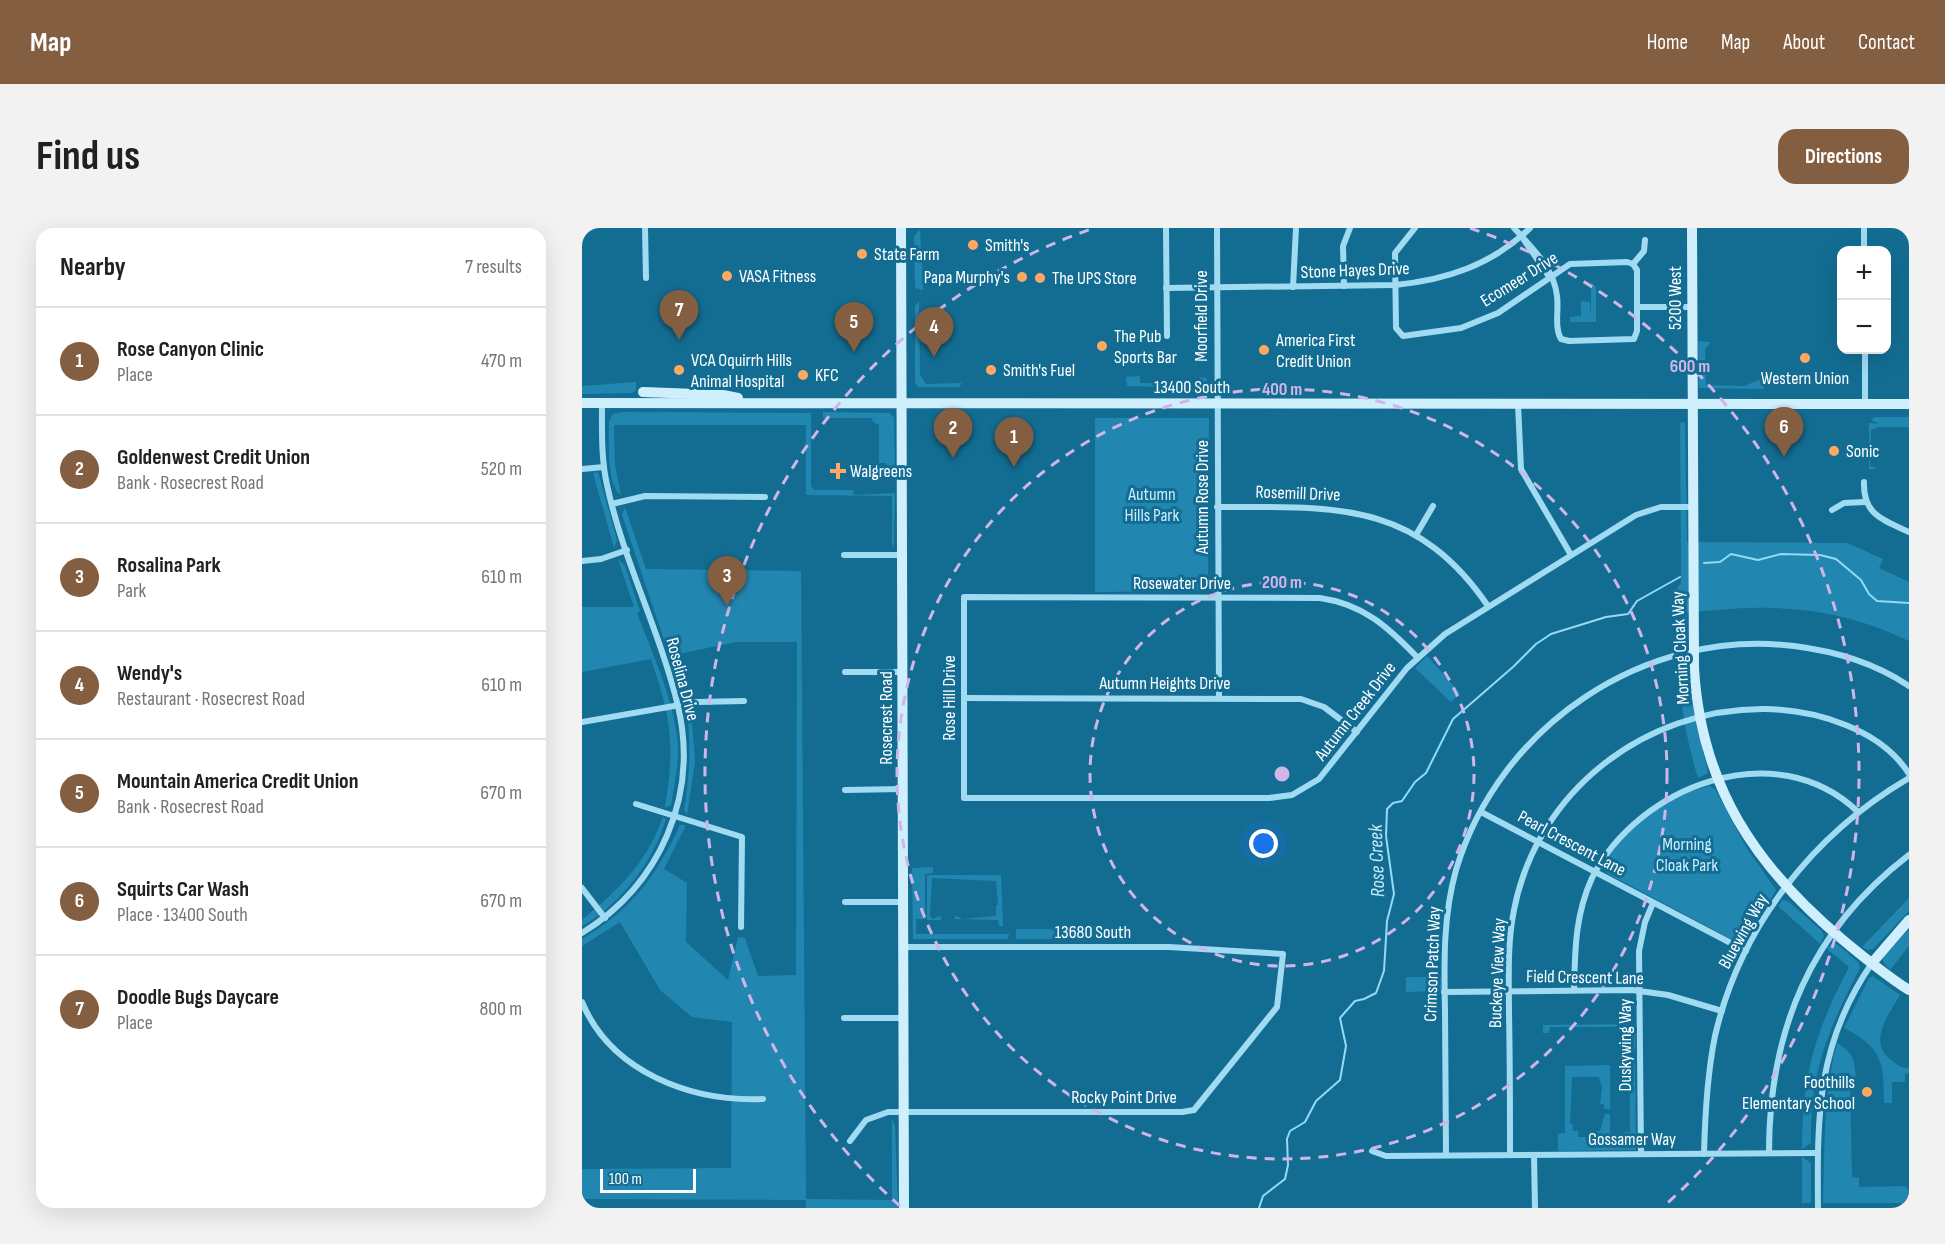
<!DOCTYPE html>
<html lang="en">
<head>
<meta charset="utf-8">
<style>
  body { margin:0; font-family:"Sofia Sans Condensed",sans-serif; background:#f2f2f2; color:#202124 }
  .controls { position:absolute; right:18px; top:18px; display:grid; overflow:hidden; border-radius:12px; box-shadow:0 6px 24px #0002 }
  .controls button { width:54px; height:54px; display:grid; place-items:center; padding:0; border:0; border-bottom:2px solid #e0e0e0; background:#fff; color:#202124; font:30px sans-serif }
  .scale { position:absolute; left:18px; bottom:15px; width:96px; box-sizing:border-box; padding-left:6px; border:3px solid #fff; border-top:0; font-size:16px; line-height:21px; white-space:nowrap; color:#fff; -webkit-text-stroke:4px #136d93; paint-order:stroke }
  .you { position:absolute; left:682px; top:616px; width:21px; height:21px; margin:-15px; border:4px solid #fff; border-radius:50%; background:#1a73e8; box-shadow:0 0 0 9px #1a73e833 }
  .badge { display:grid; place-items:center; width:39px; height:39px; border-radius:50%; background:#845e40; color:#fff; font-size:20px; font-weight:700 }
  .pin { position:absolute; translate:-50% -50px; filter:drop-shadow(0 2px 3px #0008) }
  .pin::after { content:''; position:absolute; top:32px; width:21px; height:18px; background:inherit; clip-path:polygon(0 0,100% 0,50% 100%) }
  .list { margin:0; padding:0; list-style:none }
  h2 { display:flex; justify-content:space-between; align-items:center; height:78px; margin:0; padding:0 24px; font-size:26px }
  h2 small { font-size:20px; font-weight:400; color:#757577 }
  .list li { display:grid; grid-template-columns:39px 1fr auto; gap:18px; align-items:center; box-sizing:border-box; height:108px; padding:0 24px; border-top:2px solid #e0e0e0 }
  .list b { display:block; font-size:22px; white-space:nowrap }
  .list p { margin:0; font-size:20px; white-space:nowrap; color:#757577 }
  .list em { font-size:20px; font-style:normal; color:#757577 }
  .map { position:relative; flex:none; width:1327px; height:980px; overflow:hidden; border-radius:18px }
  header { display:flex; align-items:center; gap:36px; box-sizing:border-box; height:84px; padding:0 30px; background:#845e40; color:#fff }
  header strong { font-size:28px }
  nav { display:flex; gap:33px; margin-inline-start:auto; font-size:21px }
  .intro { display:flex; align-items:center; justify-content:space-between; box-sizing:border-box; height:144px; padding:0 36px }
  h1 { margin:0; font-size:42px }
  .button { padding:15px 27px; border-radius:18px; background:#845e40; color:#fff; font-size:21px; font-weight:700 }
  main { display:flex; gap:36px; padding:0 36px }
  aside { flex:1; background:#fff; border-radius:18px; box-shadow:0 6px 24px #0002 }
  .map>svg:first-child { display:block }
</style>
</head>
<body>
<header>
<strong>Map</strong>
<nav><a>Home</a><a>Map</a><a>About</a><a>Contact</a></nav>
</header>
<div class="intro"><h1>Find us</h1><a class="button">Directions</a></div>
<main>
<aside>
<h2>Nearby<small>7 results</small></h2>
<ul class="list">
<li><span class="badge">1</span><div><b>Rose Canyon Clinic</b><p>Place</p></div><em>470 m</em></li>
<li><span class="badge">2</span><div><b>Goldenwest Credit Union</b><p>Bank · Rosecrest Road</p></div><em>520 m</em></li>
<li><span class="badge">3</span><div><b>Rosalina Park</b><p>Park</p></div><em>610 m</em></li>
<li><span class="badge">4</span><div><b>Wendy's</b><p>Restaurant · Rosecrest Road</p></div><em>610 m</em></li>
<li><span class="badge">5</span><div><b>Mountain America Credit Union</b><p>Bank · Rosecrest Road</p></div><em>670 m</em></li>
<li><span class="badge">6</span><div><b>Squirts Car Wash</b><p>Place · 13400 South</p></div><em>670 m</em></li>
<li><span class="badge">7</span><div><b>Doodle Bugs Daycare</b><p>Place</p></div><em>800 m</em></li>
</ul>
</aside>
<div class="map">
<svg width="1327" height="980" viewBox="0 0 1327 980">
  <rect width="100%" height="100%" fill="#136d93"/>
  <g fill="#2287b0">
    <path d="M338 2 341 57V62L333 60 332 8Z"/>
    <path d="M1009 54 1014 59V94H988V89L999 88V73L1008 74 1009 89Z"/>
    <path d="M337 73 338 147 344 156 380 155 377 159H336L333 154V78Z"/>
    <path d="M1116 113 1129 114 1123 121 1124 157 1162 158 1182 150V161L1117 160Z"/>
    <path d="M558 148V155L618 156V149L625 150V157L622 160 545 158 544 149Z"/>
    <path d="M54 154V163L49 165 0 166V158Z"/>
    <path d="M41 184 229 185V258L232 262H271L272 267 313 265 312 316 310 320V268L224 267V197H32L33 237 39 267C24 258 27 210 27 193L31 186Z"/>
    <path d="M241 184 308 185 312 190 313 250 305 251 304 235H297V197L291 194 290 190H241Z"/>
    <path d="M1293 189H1327V199H1297L1289 202 1288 238 1295 241H1287V195L1297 196 1289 192Z"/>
    <path d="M513 190H627L626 363 513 364Z"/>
    <path d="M1103 194 1105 314 1265 315 1301 331 1297 340 1327 354V413C1253 377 1186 375 1105 385L1106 455 1126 545 1116 550C1096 483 1094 431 1094 362L1099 355V338L1098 195Z"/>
    <path d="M16 244 35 312 32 320 11 245Z"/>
    <path d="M43 279 64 341 219 343 224 971 310 972V891L313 897 316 980H224V972L0 971V941L149 940 150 794 110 789 78 762 38 694 0 718V711C50 681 73 650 98 597H104L82 641 105 655 104 714 146 752 156 709 163 710 176 748 214 747 215 414H154L92 427 106 471 101 468 40 287Z"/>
    <path d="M36 331 43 338 58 383 55 385C71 428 92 470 96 517 97 537 92 557 89 577L83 580C93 516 90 493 69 431L0 444V379H52Z"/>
    <path d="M845 428 878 465 869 474 833 440Z"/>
    <path d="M109 480 113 534 105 587 102 582C108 548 109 517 105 482Z"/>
    <path d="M1128 558 1133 561 1164 619 1194 662 1163 714H1155L1026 646 1022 640C1034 604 1092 565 1128 558Z"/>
    <path d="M81 589 84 591C71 634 39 676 0 698V692C38 660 64 636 81 589Z"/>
    <path d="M351 639V645L343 646V691H334V706H427L426 711H331L330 640Z"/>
    <path d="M345 647H419L421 698H417L416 692 373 691V688L381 691 414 688V677H416L414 653 350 650 348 688 350 691 359 688V692H345Z"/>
    <path d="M1327 670V683L1291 721 1286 722 1280 719Z"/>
    <path d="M1201 672 1207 674 1240 703 1242 708 1238 716 1196 678Z"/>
    <rect x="434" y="701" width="53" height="10"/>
    <path d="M1327 701V718L1308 742 1301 734V730Z"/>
    <path d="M1249 716H1255L1276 734 1278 740C1246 802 1228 844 1229 915L1220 921C1220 847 1233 804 1267 739L1245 721Z"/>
    <path d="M1291 748 1318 767C1307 786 1285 814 1309 832 1315 837 1319 840 1327 840V845L1323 846V854H1310V875H1302C1302 834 1300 819 1262 800L1287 750Z"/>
    <path d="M824 749H859V763L824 764Z"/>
    <path d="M1053 796V822H1048L1047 804 1043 803 1042 799H968L967 805H961V797Z"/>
    <path d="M1255 815C1273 826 1273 834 1274 855H1268L1270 949 1277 950V959L1323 958 1327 962V975H1241C1243 921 1241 867 1255 815Z"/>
    <path d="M1048 830H1053L1054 922 976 923V906L983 905V838L1028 837V881H1022V876H1018L1020 860 1017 849H990L988 896 991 897V903H996V909H1012V903H1018L1023 886H1028V905L1042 907V904H1048Z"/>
    <path d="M1220 929 1229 935V975H1220Z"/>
  </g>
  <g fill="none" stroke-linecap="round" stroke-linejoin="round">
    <g stroke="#93daf5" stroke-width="2">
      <path d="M1122 335 1138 334 1149 326 1176 332 1199 326 1238 327 1254 331 1279 352 1287 366 1295 373 1327 375"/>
      <path d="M677 980 681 968 703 951 706 937 705 911 708 903 723 894 734 873 758 852 764 818 758 790 773 773 782 771 794 765 802 743 805 693 812 666 804 608 805 581 811 575 820 573 833 554 844 545 871 491 931 439 954 416 969 406 1024 389 1046 386 1055 373 1098 349"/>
    </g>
    <g stroke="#a1dbf2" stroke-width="6">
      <path d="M63 0 64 50"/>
      <path d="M584 0 585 108"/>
      <path d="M635 0 637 470"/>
      <path d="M833 0 813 25 814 100 821 108 879 100 916 85 988 36 1045 34 1051 36"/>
      <path d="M932 0C950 20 972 40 975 68 977 82 972 99 979 111L987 113 1052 111 1055 103V42L1051 36"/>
      <path d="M1282 0V22"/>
      <path d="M940 9 966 47"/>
      <path d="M1051 36 1062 23 1063 12"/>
      <path d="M762 58 761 18 768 0"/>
      <path d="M711 59 714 0"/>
      <path d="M584 60 813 57C864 52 910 37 948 0"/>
      <path d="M1055 79H1109"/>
      <path d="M936 176 939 241 989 327"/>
      <path d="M1283 176V122"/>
      <path d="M0 241 22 239"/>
      <path d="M1282 254C1281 287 1301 292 1327 304"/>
      <path d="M30 276 63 268 183 269"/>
      <path d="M635 279C750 279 833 271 906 378"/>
      <path d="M1250 282 1262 275 1283 274"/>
      <path d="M834 307 851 278"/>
      <path d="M262 327H320"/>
      <path d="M0 333 19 331 45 322"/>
      <path d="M835 429C806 399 781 376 738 370L382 369V570H687L710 567 737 551 825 440 863 406 1054 287 1079 279H1111"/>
      <path d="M263 444H321"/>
      <path d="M382 470 719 471 742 479 775 504"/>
      <path d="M0 494 115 474 162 473"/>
      <path d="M263 562 321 561"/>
      <path d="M54 576 160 609 159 699"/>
      <path d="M899 584 1164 723"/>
      <path d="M0 660 23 690"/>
      <path d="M263 674H321"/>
      <path d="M0 705C78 657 117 568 96 478 78 403 41 332 25 257 19 230 20 203 20 175"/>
      <path d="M992 762C993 723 993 687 1010 650 1056 558 1194 505 1276 584"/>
      <path d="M862 764 1050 762 1086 767 1140 783"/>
      <path d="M0 774C29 844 109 874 181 871"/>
      <path d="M262 790H321"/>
      <path d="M268 913 284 892 306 884H600L612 882 695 779 701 726 587 719H321"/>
      <path d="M790 923 804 928 1236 925"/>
      <path d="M1187 925C1187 803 1228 703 1327 627"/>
      <path d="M1059 926 1057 723 1063 694 1071 675"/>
      <path d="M1122 926C1123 886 1125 847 1133 808 1158 699 1231 606 1327 550"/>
      <path d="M864 927C864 879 863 831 863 782 862 735 861 688 874 642 917 498 1062 400 1212 418 1252 423 1293 435 1327 458"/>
      <path d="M928 927C928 880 928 833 927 786 927 752 925 716 932 682 955 563 1063 480 1183 481 1234 482 1299 501 1327 546"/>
      <path d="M952 927 953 980"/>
      <path d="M1236 980C1235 887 1235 815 1290 735"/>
    </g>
    <g stroke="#d0effc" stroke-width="10">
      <path d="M319 0 322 980"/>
      <path d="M1110 0 1112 440C1119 558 1173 638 1261 712 1283 730 1303 747 1327 762"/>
      <path d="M61 164 141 167 156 170"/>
      <path d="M0 175 1327 176"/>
      <path d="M1290 735 1327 692"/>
    </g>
  </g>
  <g fill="none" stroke="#d1b5e9" stroke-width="3" stroke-dasharray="10 8">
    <circle cx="700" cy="546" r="192"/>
    <circle cx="700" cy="546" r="385"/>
    <path d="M318 978A577 577 0 0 1 512 0M888 0A577 577 0 0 1 1082 978"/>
  </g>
  <g fill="#ffa862" stroke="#136d93" stroke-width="2">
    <circle cx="391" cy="17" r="6"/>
    <circle cx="280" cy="26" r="6"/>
    <circle cx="145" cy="48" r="6"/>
    <circle cx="440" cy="49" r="6"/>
    <circle cx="458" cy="50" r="6"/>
    <circle cx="520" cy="118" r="6"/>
    <circle cx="682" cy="122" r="6"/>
    <circle cx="1223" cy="130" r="6"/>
    <circle cx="97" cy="142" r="6"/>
    <circle cx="409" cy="142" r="6"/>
    <circle cx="221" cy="147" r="6"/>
    <circle cx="1252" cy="223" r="6"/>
    <path d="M253 234h6v6h6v6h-6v6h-6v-6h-6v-6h6z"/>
    <circle cx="1285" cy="864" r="6"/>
  </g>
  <g text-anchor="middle" stroke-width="6" stroke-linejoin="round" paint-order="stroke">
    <g font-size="18" fill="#fff" stroke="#136d93" text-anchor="start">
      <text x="403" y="23">Smith's</text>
      <text x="292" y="32">State Farm</text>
      <text x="157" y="54">VASA Fitness</text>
      <text x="428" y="55" text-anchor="end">Papa Murphy's</text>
      <text x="470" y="56">The UPS Store</text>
      <text x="532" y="114">The Pub<tspan x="532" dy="21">Sports Bar</tspan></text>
      <text x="694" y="118">America First<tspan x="694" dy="21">Credit Union</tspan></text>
      <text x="109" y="138">VCA Oquirrh Hills<tspan x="109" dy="21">Animal Hospital</tspan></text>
      <text x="421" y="148">Smith's Fuel</text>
      <text x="233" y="153">KFC</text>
      <text x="1223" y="156" text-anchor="middle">Western Union</text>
      <text x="1264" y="229">Sonic</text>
      <text x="268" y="249">Walgreens</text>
      <text x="1273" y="860" text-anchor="end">Foothills<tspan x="1273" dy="21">Elementary School</tspan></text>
    </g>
    <g font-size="18" fill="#fff" stroke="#136d93">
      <text transform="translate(773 42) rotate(-2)" y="6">Stone Hayes Drive</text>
      <text transform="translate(937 51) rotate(-32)" y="6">Ecomeer Drive</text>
      <text transform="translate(1093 70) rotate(-90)" y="6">5200 West</text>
      <text transform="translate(619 88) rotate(-90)" y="6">Moorfield Drive</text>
      <text x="610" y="165">13400 South</text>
      <text transform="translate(716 265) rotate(2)" y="6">Rosemill Drive</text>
      <text transform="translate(620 269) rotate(-90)" y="6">Autumn Rose Drive</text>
      <text x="600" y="361">Rosewater Drive</text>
      <text transform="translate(1098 420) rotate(-93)" y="6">Morning Cloak Way</text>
      <text transform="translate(101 451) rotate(75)" y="6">Roselina Drive</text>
      <text x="583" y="461">Autumn Heights Drive</text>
      <text transform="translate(367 470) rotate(-90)" y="6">Rose Hill Drive</text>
      <text transform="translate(773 483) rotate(-52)" y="6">Autumn Creek Drive</text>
      <text transform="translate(304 490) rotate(-90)" y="6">Rosecrest Road</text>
      <text transform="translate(990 615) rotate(28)" y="6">Pearl Crescent Lane</text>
      <text transform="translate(1161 703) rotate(-61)" y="6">Bluewing Way</text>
      <text x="511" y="710">13680 South</text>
      <text transform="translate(850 736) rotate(-88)" y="6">Crimson Patch Way</text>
      <text transform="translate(915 745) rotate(-88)" y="6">Buckeye View Way</text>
      <text transform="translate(1003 749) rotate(1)" y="6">Field Crescent Lane</text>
      <text transform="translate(1043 817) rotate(-90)" y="6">Duskywing Way</text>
      <text x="542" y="875">Rocky Point Drive</text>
      <text x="1050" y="917">Gossamer Way</text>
    </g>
    <g font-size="18" fill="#c8eefd" stroke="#136d93">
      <text x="570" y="272">Autumn<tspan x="570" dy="21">Hills Park</tspan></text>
      <text x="1105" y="622">Morning<tspan x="1105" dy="21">Cloak Park</tspan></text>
    </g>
    <g font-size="20" font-style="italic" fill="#c2ebfa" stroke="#136d93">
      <text transform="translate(794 633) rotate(-92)" y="7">Rose Creek</text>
    </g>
  </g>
  <circle cx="700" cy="546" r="9" fill="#d1b5e9" stroke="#136d93" stroke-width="3"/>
  <g font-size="18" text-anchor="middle" font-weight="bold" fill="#d1b5e9" stroke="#136d93" stroke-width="6" stroke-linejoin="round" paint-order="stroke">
    <text x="1108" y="144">600 m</text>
    <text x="700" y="167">400 m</text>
    <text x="700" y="360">200 m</text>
  </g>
</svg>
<div class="controls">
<button>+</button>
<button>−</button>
</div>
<div class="scale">100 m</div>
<div class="you"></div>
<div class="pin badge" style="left:432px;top:239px">1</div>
<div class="pin badge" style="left:371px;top:230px">2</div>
<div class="pin badge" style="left:145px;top:378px">3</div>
<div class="pin badge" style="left:352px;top:129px">4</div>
<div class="pin badge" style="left:272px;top:124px">5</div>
<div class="pin badge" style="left:1202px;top:229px">6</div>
<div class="pin badge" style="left:97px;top:112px">7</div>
</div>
</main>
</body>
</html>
